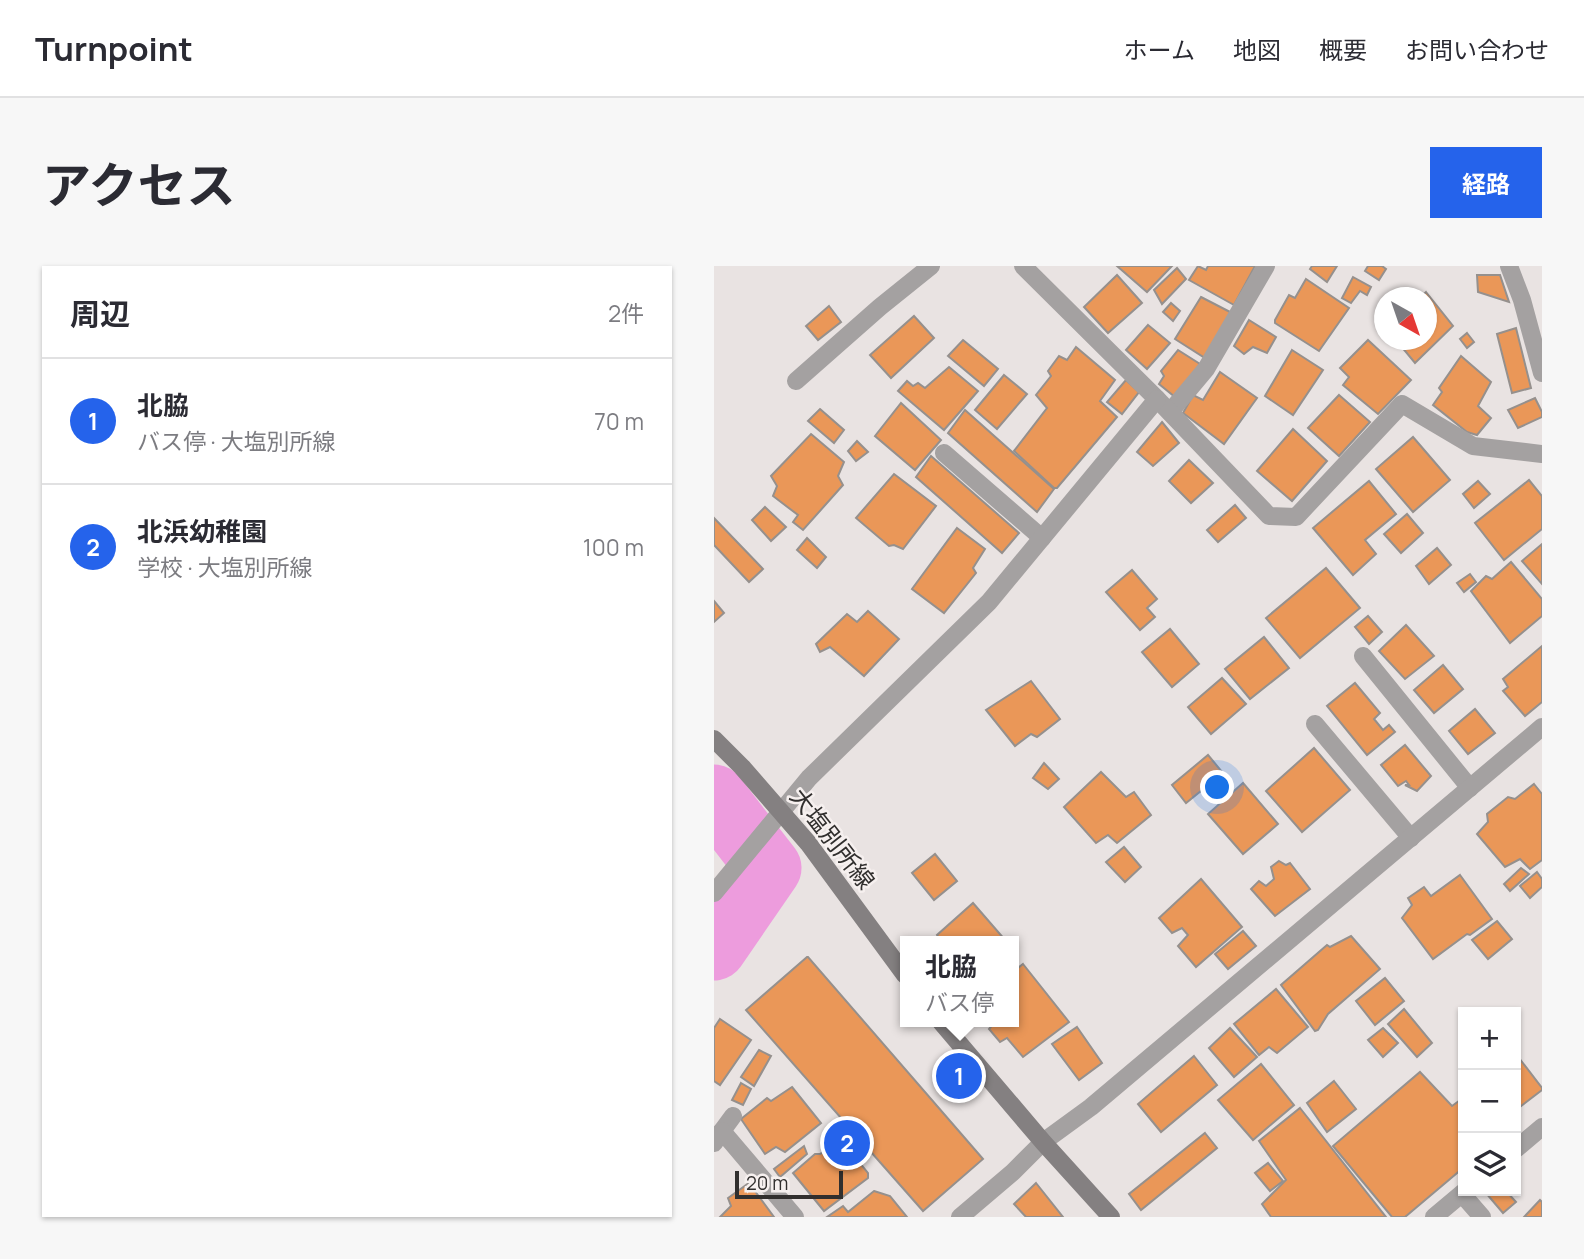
<!DOCTYPE html>
<html lang="ja">
<head>
<meta charset="utf-8">
<style>
  body { margin:0; font-family:Manrope,"Noto Sans JP",sans-serif; background:#f7f7f7; color:#2b2b33 }
  .controls { position:absolute; right:21px; bottom:21px; display:grid; overflow:hidden; border-radius:0px; box-shadow:0 2px 5px #0004 }
  .controls button { width:63px; height:63px; display:grid; place-items:center; padding:0; border:0; border-bottom:2px solid #e1e1e2; background:#fff; color:#2b2b33; font:35px sans-serif }
  .compass { position:absolute; left:660px; top:21px; width:63px; height:63px; border-radius:50%; background:#fff; box-shadow:0 2px 5px #0004; rotate:140deg }
  .scale { position:absolute; left:21px; bottom:18px; width:108px; box-sizing:border-box; padding-left:7px; border:4px solid #312f2e; border-top:0; font-size:19px; line-height:24px; white-space:nowrap; color:#312f2e; -webkit-text-stroke:5px #f6f0ef; paint-order:stroke }
  .you { position:absolute; left:504px; top:522px; width:24px; height:24px; margin:-18px; border:5px solid #fff; border-radius:50%; background:#1a73e8; box-shadow:0 0 0 10px #1a73e833 }
  .badge { display:grid; place-items:center; width:46px; height:46px; border-radius:50%; background:#2563eb; color:#fff; font-size:23px; font-weight:700 }
  .pin { position:absolute; translate:-50% -50%; border:4px solid #fff; box-shadow:0 2px 7px #0006 }
  .popup { position:absolute; left:186px; top:670px; width:119px; height:91px; box-sizing:border-box; display:grid; place-content:center; border-radius:0px; background:#fff; filter:drop-shadow(0 2px 5px #0005); font-size:23px; white-space:nowrap; color:#7c7c81 }
  .popup b { font-size:26px; color:#2b2b33 }
  .popup::after { content:''; position:absolute; left:50%; top:100%; margin-left:-14px; border:14px solid transparent; border-top-color:#fff }
  .list { margin:0; padding:0; list-style:none }
  h2 { display:flex; justify-content:space-between; align-items:center; height:91px; margin:0; padding:0 28px; font-size:30px }
  h2 small { font-size:23px; font-weight:400; color:#7c7c81 }
  .list li { display:grid; grid-template-columns:46px 1fr auto; gap:21px; align-items:center; box-sizing:border-box; height:126px; padding:0 28px; border-top:2px solid #e1e1e2 }
  .list b { display:block; font-size:26px; white-space:nowrap }
  .list p { margin:0; font-size:23px; white-space:nowrap; color:#7c7c81 }
  .list em { font-size:23px; font-style:normal; color:#7c7c81 }
  .icon { flex:none; width:38px; height:38px; fill:none; stroke:currentColor; stroke-width:2; stroke-linecap:round; stroke-linejoin:round }
  .map { position:relative; flex:none; width:828px; height:951px; overflow:hidden; border-radius:0px }
  header { display:flex; align-items:center; gap:42px; box-sizing:border-box; height:98px; padding:0 35px; background:#fff; border-bottom:2px solid #e1e1e2 }
  header strong { font-size:33px }
  nav { display:flex; gap:38px; margin-inline-start:auto; font-size:24px }
  .intro { display:flex; align-items:center; justify-content:space-between; box-sizing:border-box; height:168px; padding:0 42px }
  h1 { margin:0; font-size:49px }
  .button { padding:18px 32px; border-radius:0px; background:#2563eb; color:#fff; font-size:24px; font-weight:700 }
  main { display:flex; gap:42px; padding:0 42px }
  aside { flex:1; background:#fff; border-radius:0px; box-shadow:0 2px 5px #0004 }
  .map>svg:first-child { display:block }
</style>
</head>
<body>
<header>
<strong>Turnpoint</strong>
<nav><a>ホーム</a><a>地図</a><a>概要</a><a>お問い合わせ</a></nav>
</header>
<div class="intro"><h1>アクセス</h1><a class="button">経路</a></div>
<main>
<aside>
<h2>周辺<small>2件</small></h2>
<ul class="list">
<li><span class="badge">1</span><div><b>北脇</b><p>バス停 · 大塩別所線</p></div><em>70 m</em></li>
<li><span class="badge">2</span><div><b>北浜幼稚園</b><p>学校 · 大塩別所線</p></div><em>100 m</em></li>
</ul>
</aside>
<div class="map">
<svg width="828" height="951" viewBox="0 0 828 951">
  <rect width="100%" height="100%" fill="#e9e3e2"/>
  <g fill="none" stroke-linecap="round" stroke-linejoin="round">
    <path stroke="#ed9cdd" stroke-width="65" d="M0 531 55 602 0 682"/>
  </g>
  <g fill="#ea9758" stroke="#95908d" stroke-width="2">
    <path d="M403 0H458L433 26Z"/>
    <path d="M484 0 492 4 494 0H541L520 39 475 14Z"/>
    <path d="M598 0H623L613 16 596 3Z"/>
    <path d="M654 0H668L672 3 665 14 651 5Z"/>
    <path d="M463 2 472 13 448 38 440 24Z"/>
    <path d="M403 9 428 37 394 67 370 41Z"/>
    <path d="M763 9H786L795 36 764 26Z"/>
    <path d="M639 11 657 21 653 29 646 25 637 37 628 32Z"/>
    <path d="M592 13 635 42 605 85 561 57V54L575 29 581 32Z"/>
    <path d="M712 26 739 60 701 97 682 74H712V32H706Z"/>
    <path d="M487 31 518 47 491 92 461 73Z"/>
    <path d="M457 37 466 45 459 55 449 46Z"/>
    <path d="M115 40 127 56 104 74 92 60Z"/>
    <path d="M200 50 220 72 177 112 156 89Z"/>
    <path d="M535 54 562 71 553 87 539 81 530 88 520 80Z"/>
    <path d="M434 59 456 77 433 103 412 84Z"/>
    <path d="M802 62 817 122 798 127 783 68Z"/>
    <path d="M753 67 760 76 753 82 746 73Z"/>
    <path d="M249 74 284 103 270 120 234 90Z"/>
    <path d="M654 74 697 114 664 148 629 119 635 111 626 102Z"/>
    <path d="M362 81 401 114 386 135 403 151 343 222H340L300 185 333 142 322 129 337 110 334 105 345 90 353 94Z"/>
    <path d="M464 84 486 98 461 131 445 118 450 110 447 105Z"/>
    <path d="M578 84 609 104 579 149 551 130Z"/>
    <path d="M747 90 777 116 764 140 777 152 763 169 753 166 719 139 728 126 725 122Z"/>
    <path d="M235 101 264 125 230 164 184 125 193 115 199 120 204 117 211 122Z"/>
    <path d="M506 106 543 132 510 178 469 147 479 129 489 134Z"/>
    <path d="M290 109 313 128 283 163 261 144Z"/>
    <path d="M412 114 425 126 408 148 393 136Z"/>
    <path d="M625 129 656 156 625 190 594 162Z"/>
    <path d="M821 132 828 146V151L804 162 794 144Z"/>
    <path d="M187 137 227 174 201 204 161 170Z"/>
    <path d="M106 143 130 164 120 177 94 155Z"/>
    <path d="M251 144 340 223 323 246 234 167Z"/>
    <path d="M448 156 465 177 439 200 423 186Z"/>
    <path d="M579 163 613 195 578 235 543 205Z"/>
    <path d="M97 168 130 196 124 210 129 219 89 264 79 256 84 249 59 230 63 220 57 210Z"/>
    <path d="M699 171 736 214 699 246 662 203Z"/>
    <path d="M143 175 154 186 142 195 134 185Z"/>
    <path d="M217 190 305 267 288 287 202 211Z"/>
    <path d="M475 194 499 217 477 237 455 215Z"/>
    <path d="M180 208 222 240 189 283 180 279 175 280 142 252Z"/>
    <path d="M815 214 828 230V263L790 294 761 257Z"/>
    <path d="M655 215 682 248 651 274 662 288 639 309 599 262Z"/>
    <path d="M764 215 776 228 760 242 749 228Z"/>
    <path d="M521 239 532 252 504 276 493 264Z"/>
    <path d="M51 241 72 261 57 275 38 254Z"/>
    <path d="M693 248 709 267 687 287 670 268Z"/>
    <path d="M0 252 49 303 35 316 0 279Z"/>
    <path d="M243 262 271 283 259 302 262 307 230 347 198 323Z"/>
    <path d="M93 272 112 291 103 302 83 284Z"/>
    <path d="M828 278V318L808 295Z"/>
    <path d="M723 282 737 299 715 318 702 300Z"/>
    <path d="M797 296 828 333V350L796 377 757 325 772 310 778 313Z"/>
    <path d="M612 302 646 342 586 392 552 352Z"/>
    <path d="M418 304 443 333 433 342 441 351 426 364 392 326Z"/>
    <path d="M756 308 762 316 750 326 743 317Z"/>
    <path d="M0 335 10 347 0 356Z"/>
    <path d="M154 345 185 373 150 410 116 381 106 386 102 378 133 348 143 356Z"/>
    <path d="M654 350 668 366 655 378 641 361Z"/>
    <path d="M692 359 720 390 691 413 665 385Z"/>
    <path d="M456 363 485 398 458 421 428 386Z"/>
    <path d="M550 371 575 402 536 433 511 403Z"/>
    <path d="M828 380V436L811 450 789 425 794 421 789 413Z"/>
    <path d="M729 399 749 423 720 447 700 424Z"/>
    <path d="M508 412 532 438 497 468 474 441Z"/>
    <path d="M317 415 346 453 323 471 317 468 301 480 272 444Z"/>
    <path d="M641 417 666 447 660 453 669 464 675 459 681 466 653 489 613 440Z"/>
    <path d="M761 443 781 467 754 488 735 465Z"/>
    <path d="M691 479 717 510 703 525 691 519H695L692 515 684 520 667 499Z"/>
    <path d="M600 482 636 524 588 566 552 525Z"/>
    <path d="M494 489 509 507 472 537 458 519Z"/>
    <path d="M330 497 345 513 334 523 319 512Z"/>
    <path d="M387 506 412 531 420 526 437 549 403 577 394 569 382 577 350 541Z"/>
    <path d="M529 517 564 558 529 588 494 548Z"/>
    <path d="M820 518 828 528V594L816 603 806 593 791 601 763 568 774 556 773 548 794 531 801 533Z"/>
    <path d="M410 581 427 601 411 616 392 596Z"/>
    <path d="M221 588 243 615 220 634 198 607Z"/>
    <path d="M565 595 572 599 576 597 596 623 561 650 537 623 545 615 552 620 560 613 557 601Z"/>
    <path d="M807 602 815 608 796 625 790 618Z"/>
    <path d="M823 606 828 613V621L816 632 806 620Z"/>
    <path d="M746 609 778 653 756 669 753 668 719 693 688 652 698 639 694 632 710 621 717 630Z"/>
    <path d="M487 613 528 661 482 701 464 680 474 669 468 662 458 667 445 652Z"/>
    <path d="M259 637 292 675H227L223 669Z"/>
    <path d="M783 655 798 673 774 693 758 674Z"/>
    <path d="M529 665 542 680 514 703 501 688Z"/>
    <path d="M637 670 666 703 614 748 604 764 601 765 567 719 613 679 616 681Z"/>
    <path d="M93 691H94L269 893 209 945 32 744Z"/>
    <path d="M309 698 355 756 309 791 293 772 286 776 275 763 281 756H299V706Z"/>
    <path d="M671 712 690 735 661 759 642 735Z"/>
    <path d="M562 723 594 761 563 787 555 781 545 789 520 758Z"/>
    <path d="M690 743 718 777 703 791 674 758Z"/>
    <path d="M6 753 37 774 6 819 0 815V762Z"/>
    <path d="M363 761 388 797 365 814 338 778Z"/>
    <path d="M516 762 543 791 520 811 495 782Z"/>
    <path d="M669 762 684 777 669 791 654 774Z"/>
    <path d="M45 784 57 790 40 820 27 811Z"/>
    <path d="M802 788 828 822V824L802 844Z"/>
    <path d="M480 790 503 819 447 866 424 838Z"/>
    <path d="M547 798 580 839 539 874 504 834Z"/>
    <path d="M706 806 738 840 749 832V902L691 951H678L619 880Z"/>
    <path d="M620 815 642 843 613 866 593 837Z"/>
    <path d="M27 817 37 823 29 839 18 834Z"/>
    <path d="M78 821 107 857 71 886 62 881 51 888 27 853 53 832 57 835Z"/>
    <path d="M586 842 672 951H557L548 938 572 914 545 875Z"/>
    <path d="M491 867 503 882 427 944 415 928Z"/>
    <path d="M129 876 154 907V912L110 945 79 907 101 888H106Z"/>
    <path d="M90 880 93 888 66 911 60 903Z"/>
    <path d="M554 897 569 915 556 925 541 907Z"/>
    <path d="M35 917 60 951H6L17 940 14 932Z"/>
    <path d="M322 917 349 951H312L300 938Z"/>
    <path d="M160 925 176 930 193 951H113L129 940 134 946Z"/>
    <path d="M776 925H792L802 936 789 947 772 927Z"/>
    <path d="M826 934 828 936V951H810Z"/>
  </g>
  <g fill="none" stroke-linecap="round" stroke-linejoin="round">
    <g stroke="#a4a1a1" stroke-width="18">
      <path d="M82 115 166 41 217 0"/>
      <path d="M456 146 492 103 552 0"/>
    </g>
    <g stroke="#a4a1a1" stroke-width="18">
      <path d="M309 0 443 133 555 250 582 251 688 138 759 180 828 188"/>
      <path d="M795 0 808 34 828 107"/>
      <path d="M230 187 328 272"/>
      <path d="M649 390 756 522"/>
      <path d="M601 458 697 572"/>
      <path d="M0 627 95 512 275 336 443 133"/>
      <path d="M8 865 19 850"/>
      <path d="M0 877 8 865 81 951"/>
      <path d="M802 883 828 861"/>
      <path d="M748 928 768 951"/>
      <path d="M246 951 299 906 329 876 377 841 828 461"/>
      <path d="M720 951 751 925"/>
    </g>
    <g stroke="#848081" stroke-width="18">
      <path d="M0 473 28 501 94 577 191 709"/>
      <path d="M227 756 329 876 397 951"/>
    </g>
  </g>
  <g text-anchor="middle" stroke-width="5" stroke-linejoin="round" paint-order="stroke">
    <g font-size="24" fill="#312f2e" stroke="#f6f0ef">
      <text transform="translate(118 573) rotate(52)" y="8">大塩別所線</text>
    </g>
  </g>
</svg>
<div class="controls">
<button>+</button>
<button>−</button>
<button><svg class="icon" aria-label="layers" viewBox="0 0 24 24"><path d="M12 4l9 5-9 5-9-5zM3 14l9 5 9-5"/></svg></button>
</div>
<svg class="compass" viewBox="-18 -18 36 36"><path d="M0-13l5 13h-10z" fill="#e53935"/><path d="M0 13l5-13h-10z" fill="#7c7c81"/></svg>
<div class="scale">20 m</div>
<div class="you"></div>
<div class="pin badge" style="left:245px;top:810px">1</div>
<div class="popup"><b>北脇</b>バス停</div>
<div class="pin badge" style="left:133px;top:877px">2</div>
</div>
</main>
</body>
</html>
